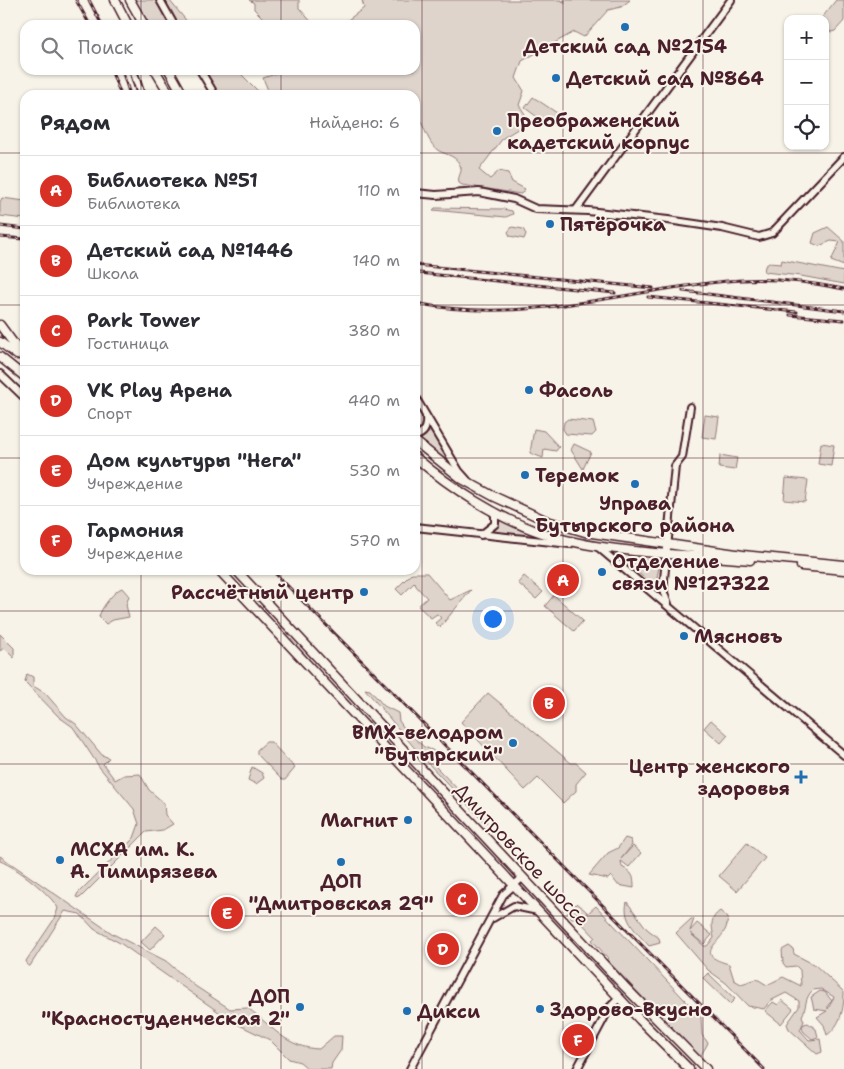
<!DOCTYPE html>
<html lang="ru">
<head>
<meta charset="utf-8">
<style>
  body { margin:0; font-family:"Shantell Sans",sans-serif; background:#f2f2f3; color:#2b2b33 }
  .controls { position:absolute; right:15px; top:15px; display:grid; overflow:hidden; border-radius:10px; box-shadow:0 1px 4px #0004 }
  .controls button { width:45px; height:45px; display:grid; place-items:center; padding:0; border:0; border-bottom:1px solid #e1e1e2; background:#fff; color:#2b2b33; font:25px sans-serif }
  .you { position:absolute; left:492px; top:618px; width:18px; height:18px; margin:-12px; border:4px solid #fff; border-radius:50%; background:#1a73e8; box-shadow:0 0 0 8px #1a73e833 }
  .badge { display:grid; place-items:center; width:32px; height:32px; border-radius:50%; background:#d93025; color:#fff; font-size:16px; font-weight:700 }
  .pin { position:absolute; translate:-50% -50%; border:2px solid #fff; box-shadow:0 1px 5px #0006 }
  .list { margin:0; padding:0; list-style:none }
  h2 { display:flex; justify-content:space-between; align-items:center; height:65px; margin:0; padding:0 20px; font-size:21px }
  h2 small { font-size:16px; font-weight:400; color:#7c7c81 }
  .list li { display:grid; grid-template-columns:32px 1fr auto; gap:15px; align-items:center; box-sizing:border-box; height:70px; padding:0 20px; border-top:1px solid #e1e1e2 }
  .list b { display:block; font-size:19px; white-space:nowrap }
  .list p { margin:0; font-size:16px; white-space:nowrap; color:#7c7c81 }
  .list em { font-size:16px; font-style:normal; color:#7c7c81 }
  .icon { flex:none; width:28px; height:28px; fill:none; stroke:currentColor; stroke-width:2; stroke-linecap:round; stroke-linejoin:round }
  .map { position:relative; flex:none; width:844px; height:1069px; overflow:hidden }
  .search { position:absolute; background:#fff; box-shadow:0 1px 4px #0004; left:20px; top:20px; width:400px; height:55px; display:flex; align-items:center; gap:12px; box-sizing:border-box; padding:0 18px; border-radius:15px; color:#7c7c81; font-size:19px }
  .panel { position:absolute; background:#fff; box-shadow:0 1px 4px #0004; left:20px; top:90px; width:400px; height:485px; border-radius:15px }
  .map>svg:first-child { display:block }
</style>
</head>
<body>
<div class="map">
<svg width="844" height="1069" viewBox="0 0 844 1069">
  <rect width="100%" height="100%" fill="#f7f3e8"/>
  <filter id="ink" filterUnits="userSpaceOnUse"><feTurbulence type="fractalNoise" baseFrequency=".02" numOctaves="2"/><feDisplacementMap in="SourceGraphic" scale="10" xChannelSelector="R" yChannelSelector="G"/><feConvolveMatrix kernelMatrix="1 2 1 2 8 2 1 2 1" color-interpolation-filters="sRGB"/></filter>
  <g filter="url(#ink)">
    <g fill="#ded4cc" stroke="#947a7c">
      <path d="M134 0H155L170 25H148Z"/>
      <path d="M164 0H169L190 25H179Z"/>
      <path d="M249 0H299V8L314 25H270L254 9V3Z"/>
      <path d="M362 0H561L565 4 563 0H630L621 7 608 10 584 37 574 32 522 61 516 78 524 91 519 105 525 114 524 125 503 138 479 170 490 179 499 171 508 173 512 182 525 189 521 194 462 185 459 183C457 177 462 173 461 168 458 156 447 155 439 151 429 145 424 127 419 117H415V95H270L263 78 278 73 281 70H415V25H341L364 8Z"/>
      <path d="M836 0H844V21L835 31 831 32 825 28V19H821Z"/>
      <path d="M205 70H237L260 93 258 95H219Z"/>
      <path d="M533 97 557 113 551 124H547L525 108Z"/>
      <path d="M2 198 25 201V219L0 216V202Z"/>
      <path d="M435 208 503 209 512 211 513 214 506 217 433 210Z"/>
      <path d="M512 227 523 229 526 234 524 239 510 236 508 232Z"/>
      <path d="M828 227 844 241V266L831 261 840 242 831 241 819 246 812 243 815 233Z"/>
      <path d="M782 260 844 272V284L801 276 764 272 765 266 769 263 781 264Z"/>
      <path d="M705 415 719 417 716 439 702 437Z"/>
      <path d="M568 419 593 422 596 432 592 436 566 434 563 429 564 422Z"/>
      <path d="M534 429 544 431 559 447 556 451 544 449 543 458 530 453Z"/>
      <path d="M431 431 453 466 419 440Z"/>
      <path d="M821 443 834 445 831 466 818 464Z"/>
      <path d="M574 444 591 452 583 469 571 450Z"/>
      <path d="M720 455 737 458 735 470 719 468Z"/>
      <path d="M786 478 808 480 805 502 784 500Z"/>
      <path d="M498 520 539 537 494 533Z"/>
      <path d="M624 553 656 557 660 562 656 582H649L622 559Z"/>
      <path d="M412 573H427L450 600 471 590 440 627 435 623 441 618 437 614 431 618 418 606 427 598 416 586 415 582 402 595 396 589Z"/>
      <path d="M524 576 543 592 536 599 518 583Z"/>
      <path d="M122 588 129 596 126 605 129 617 113 620 106 624 99 617C100 609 115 590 122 588Z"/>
      <path d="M554 595 583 621 574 631 545 606Z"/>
      <path d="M0 634 14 648V658L4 648 0 651Z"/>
      <path d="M27 674 33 677V686L45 693 66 717 76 724 102 755 109 758 103 764 115 780 124 775 140 774 149 790 164 803 165 815 173 824 163 830 146 832 80 898 76 897 78 893 134 838 139 824 134 809 100 768 73 727 59 717 25 682Z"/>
      <path d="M365 689 370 690 384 706 398 713 399 721 404 728 424 747 432 750 439 755 436 767 480 812 487 822 485 823 423 758Z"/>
      <path d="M488 693 571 763H576L586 772 576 784V791L563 803 538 778 525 790 461 722Z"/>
      <path d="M711 720 728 735 721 743 704 728Z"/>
      <path d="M266 742H271L295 768 285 780H282L257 754V750Z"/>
      <path d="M252 767 262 773 264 778 256 784 248 780Z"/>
      <path d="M625 838 631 840 632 845 621 859 633 846 641 853 629 867 621 861 622 867C633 873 634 876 634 888L618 885 611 876 608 879 589 875 608 853 618 848Z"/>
      <path d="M747 843 765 858 737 891 719 876Z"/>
      <path d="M0 856 113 934 166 961 195 986 230 1009 248 1008C273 1027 287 1048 319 1049L334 1036H342L341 1050 332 1063 331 1069H308L300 1062 289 1059 270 1040 233 1022 120 943 94 929 80 914 65 911 30 966H28L26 961 55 918 58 908C49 893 18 868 0 861Z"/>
      <path d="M627 902 647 929 659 938 660 943 649 946C638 933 622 921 627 902Z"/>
      <path d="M577 903 588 913 596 906 701 1017 702 1035 708 1043 700 1057 607 960 608 958 592 940 595 937 577 918H572L567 913Z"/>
      <path d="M720 911 728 918C727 922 727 927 725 930 718 945 694 955 729 964L734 980 741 984 757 979 767 985 783 977 801 986 800 970 796 966 786 967 783 963 782 950 789 946 793 949 794 954 815 965 844 992C844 1008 841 1025 827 1035L824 1025 817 1017 827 1011 814 1009 811 997 820 991 825 992 832 1001 828 1005V1009L834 997 821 989 813 990C804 998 807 1007 802 1016L804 1021 800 1030 809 1040 820 1039 822 1052 817 1054 789 1029 787 1024 799 1007V1001L786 993 770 1001 764 1009 748 1006 726 983 708 970 676 933 691 919H694L690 931 697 923 712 935 704 944 690 933 704 946H707L714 938C712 926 709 919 720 911Z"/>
      <path d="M156 926 165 934 150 950 141 942Z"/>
      <path d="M708 973 735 999 730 1004 703 978Z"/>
      <path d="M782 1000 793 1009 781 1024 765 1011 773 1002 778 1005Z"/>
      <path d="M804 1024 808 1023 816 1029 818 1037 812 1039 803 1031 802 1027Z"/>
    </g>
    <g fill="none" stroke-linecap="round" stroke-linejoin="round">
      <defs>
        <g id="minor">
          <path d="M160 0 174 25"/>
          <path d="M133 70 141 95"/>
          <path d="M200 70 215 95"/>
          <path d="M415 193 436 195 479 192 514 199 536 209 588 211 668 220 722 228 759 237 772 233 844 157"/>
          <path d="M576 210 731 0"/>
          <path d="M0 374 25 398"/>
          <path d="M415 397 459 471 467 480"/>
          <path d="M415 436C425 434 427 426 426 417"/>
          <path d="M415 527 570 544"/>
          <path d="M481 535 495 524V515L492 511"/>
          <path d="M598 547 844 755"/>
          <path d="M668 604 664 593V579L675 466 682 457 690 407"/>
          <path d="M493 918 514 906 538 911"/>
          <path d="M410 1069 503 895 522 878"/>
          <path d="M577 1069 610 1007 619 998"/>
        </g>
        <g id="major">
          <path d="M115 0 128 25"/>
          <path d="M130 0 144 25"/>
          <path d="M155 70 170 95"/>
          <path d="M169 70 183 95"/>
          <path d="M0 325 25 359"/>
          <path d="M0 342 17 355"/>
          <path d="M0 357 25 377"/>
          <path d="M415 441 462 479 493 496 547 521 585 532 743 555 844 565"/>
          <path d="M415 457C451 488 497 518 542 533 603 554 686 554 750 560"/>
          <path d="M801 566 844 570"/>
          <path d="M219 570 640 1020 689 1069"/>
          <path d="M236 570 625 987 706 1069"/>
        </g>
      </defs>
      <use href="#minor" stroke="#4a1f2b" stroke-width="10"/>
      <use href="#major" stroke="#4a1f2b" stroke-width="11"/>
      <use href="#minor" stroke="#f7f3e8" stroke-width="6"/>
      <use href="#major" stroke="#f7f3e8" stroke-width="8"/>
      <defs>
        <g id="rail">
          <path d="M76 0 90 25"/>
          <path d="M89 0 102 25"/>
          <path d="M111 70 121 95"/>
          <path d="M122 70 130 95"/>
          <path d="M0 226 25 229"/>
          <path d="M0 237 25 239"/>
          <path d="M415 265 653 288"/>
          <path d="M419 273 615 293"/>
          <path d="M683 291 844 311"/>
          <path d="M648 297 797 312"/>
          <path d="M415 303C525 325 620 291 727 281 766 277 805 281 844 289"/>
          <path d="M790 315 844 320"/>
          <path d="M272 570 764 1069"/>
        </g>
      </defs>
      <use href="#rail" stroke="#4a1f2b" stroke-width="3"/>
      <use href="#rail" stroke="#f7f3e8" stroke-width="1" stroke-dasharray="4" stroke-linecap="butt"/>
    </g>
  </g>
  <path fill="none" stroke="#4a1f2b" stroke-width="1" stroke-opacity="0.55" d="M141 0V25M281 0V25M422 0V1069M563 0V1069M703 0V1069M141 70V95M281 70V95M0 153H25M415 153H844M0 305H25M415 305H844M0 458H25M415 458H844M141 570V1069M281 570V1069M0 611H844M0 764H844M0 916H844"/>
  <g fill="#1f6fb2" stroke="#f7f3e8" stroke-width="2">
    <circle cx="625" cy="27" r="5"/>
    <circle cx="556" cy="78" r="5"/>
    <circle cx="497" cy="131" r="5"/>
    <circle cx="550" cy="224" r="5"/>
    <circle cx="529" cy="390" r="5"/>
    <circle cx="525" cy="475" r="5"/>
    <circle cx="635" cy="484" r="5"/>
    <circle cx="602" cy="572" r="5"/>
    <circle cx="364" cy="592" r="5"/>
    <circle cx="684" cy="636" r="5"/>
    <circle cx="513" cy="743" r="5"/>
    <path d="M798.5 769.5h5v5h5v5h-5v5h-5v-5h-5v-5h5z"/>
    <circle cx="408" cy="820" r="5"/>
    <circle cx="60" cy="860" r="5"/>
    <circle cx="341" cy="862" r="5"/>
    <circle cx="300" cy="1007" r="5"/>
    <circle cx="540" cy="1009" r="5"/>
    <circle cx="407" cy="1011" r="5"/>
  </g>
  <g text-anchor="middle" stroke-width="4" stroke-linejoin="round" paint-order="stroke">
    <g font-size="19" font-weight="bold" fill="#4a1f2b" stroke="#f7f3e8" text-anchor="start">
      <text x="625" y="53" text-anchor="middle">Детский сад №2154</text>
      <text x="566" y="85">Детский сад №864</text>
      <text x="507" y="127">Преображенский<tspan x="507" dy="22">кадетский корпус</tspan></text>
      <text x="560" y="231">Пятёрочка</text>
      <text x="539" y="397">Фасоль</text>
      <text x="535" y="482">Теремок</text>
      <text x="635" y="510" text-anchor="middle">Управа<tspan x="635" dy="22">Бутырского района</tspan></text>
      <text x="612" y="568">Отделение<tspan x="612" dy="22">связи №127322</tspan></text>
      <text x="354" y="599" text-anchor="end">Рассчётный центр</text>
      <text x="694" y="643">Мясновъ</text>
      <text x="503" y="739" text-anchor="end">BMX-велодром<tspan x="503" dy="22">"Бутырский"</tspan></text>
      <text x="790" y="773" text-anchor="end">Центр женского<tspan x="790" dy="22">здоровья</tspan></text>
      <text x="398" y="827" text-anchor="end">Магнит</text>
      <text x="70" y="856">МСХА им. К.<tspan x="70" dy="22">А. Тимирязева</tspan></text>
      <text x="341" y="888" text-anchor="middle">ДОП<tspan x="341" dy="22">"Дмитровская 29"</tspan></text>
      <text x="290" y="1003" text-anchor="end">ДОП<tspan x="290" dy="22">"Красностуденческая 2"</tspan></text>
      <text x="550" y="1016">Здорово-Вкусно</text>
      <text x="417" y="1018">Дикси</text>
    </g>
    <g font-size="19" fill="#4a1f2b" stroke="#f7f3e8">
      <text transform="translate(522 854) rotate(47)" y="7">Дмитровское шоссе</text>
    </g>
  </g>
</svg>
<div class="controls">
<button>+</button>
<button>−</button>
<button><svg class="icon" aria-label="locate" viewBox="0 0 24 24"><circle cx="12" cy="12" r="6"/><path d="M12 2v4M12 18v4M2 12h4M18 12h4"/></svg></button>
</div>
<div class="you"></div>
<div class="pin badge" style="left:563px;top:580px">A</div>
<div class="pin badge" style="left:549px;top:703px">B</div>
<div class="pin badge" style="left:462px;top:899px">C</div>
<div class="pin badge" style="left:443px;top:949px">D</div>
<div class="pin badge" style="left:227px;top:913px">E</div>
<div class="pin badge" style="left:578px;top:1040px">F</div>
<div class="search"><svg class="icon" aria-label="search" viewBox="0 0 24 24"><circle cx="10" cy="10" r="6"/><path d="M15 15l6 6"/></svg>Поиск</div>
<section class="panel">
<h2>Рядом<small>Найдено: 6</small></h2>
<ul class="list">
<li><span class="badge">A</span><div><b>Библиотека №51</b><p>Библиотека</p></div><em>110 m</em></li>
<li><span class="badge">B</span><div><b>Детский сад №1446</b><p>Школа</p></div><em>140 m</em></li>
<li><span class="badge">C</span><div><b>Park Tower</b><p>Гостиница</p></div><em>380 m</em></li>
<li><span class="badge">D</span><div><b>VK Play Арена</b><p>Спорт</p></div><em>440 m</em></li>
<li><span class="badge">E</span><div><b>Дом культуры &quot;Нега&quot;</b><p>Учреждение</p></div><em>530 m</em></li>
<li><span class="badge">F</span><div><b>Гармония</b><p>Учреждение</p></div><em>570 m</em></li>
</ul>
</section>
</div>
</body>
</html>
